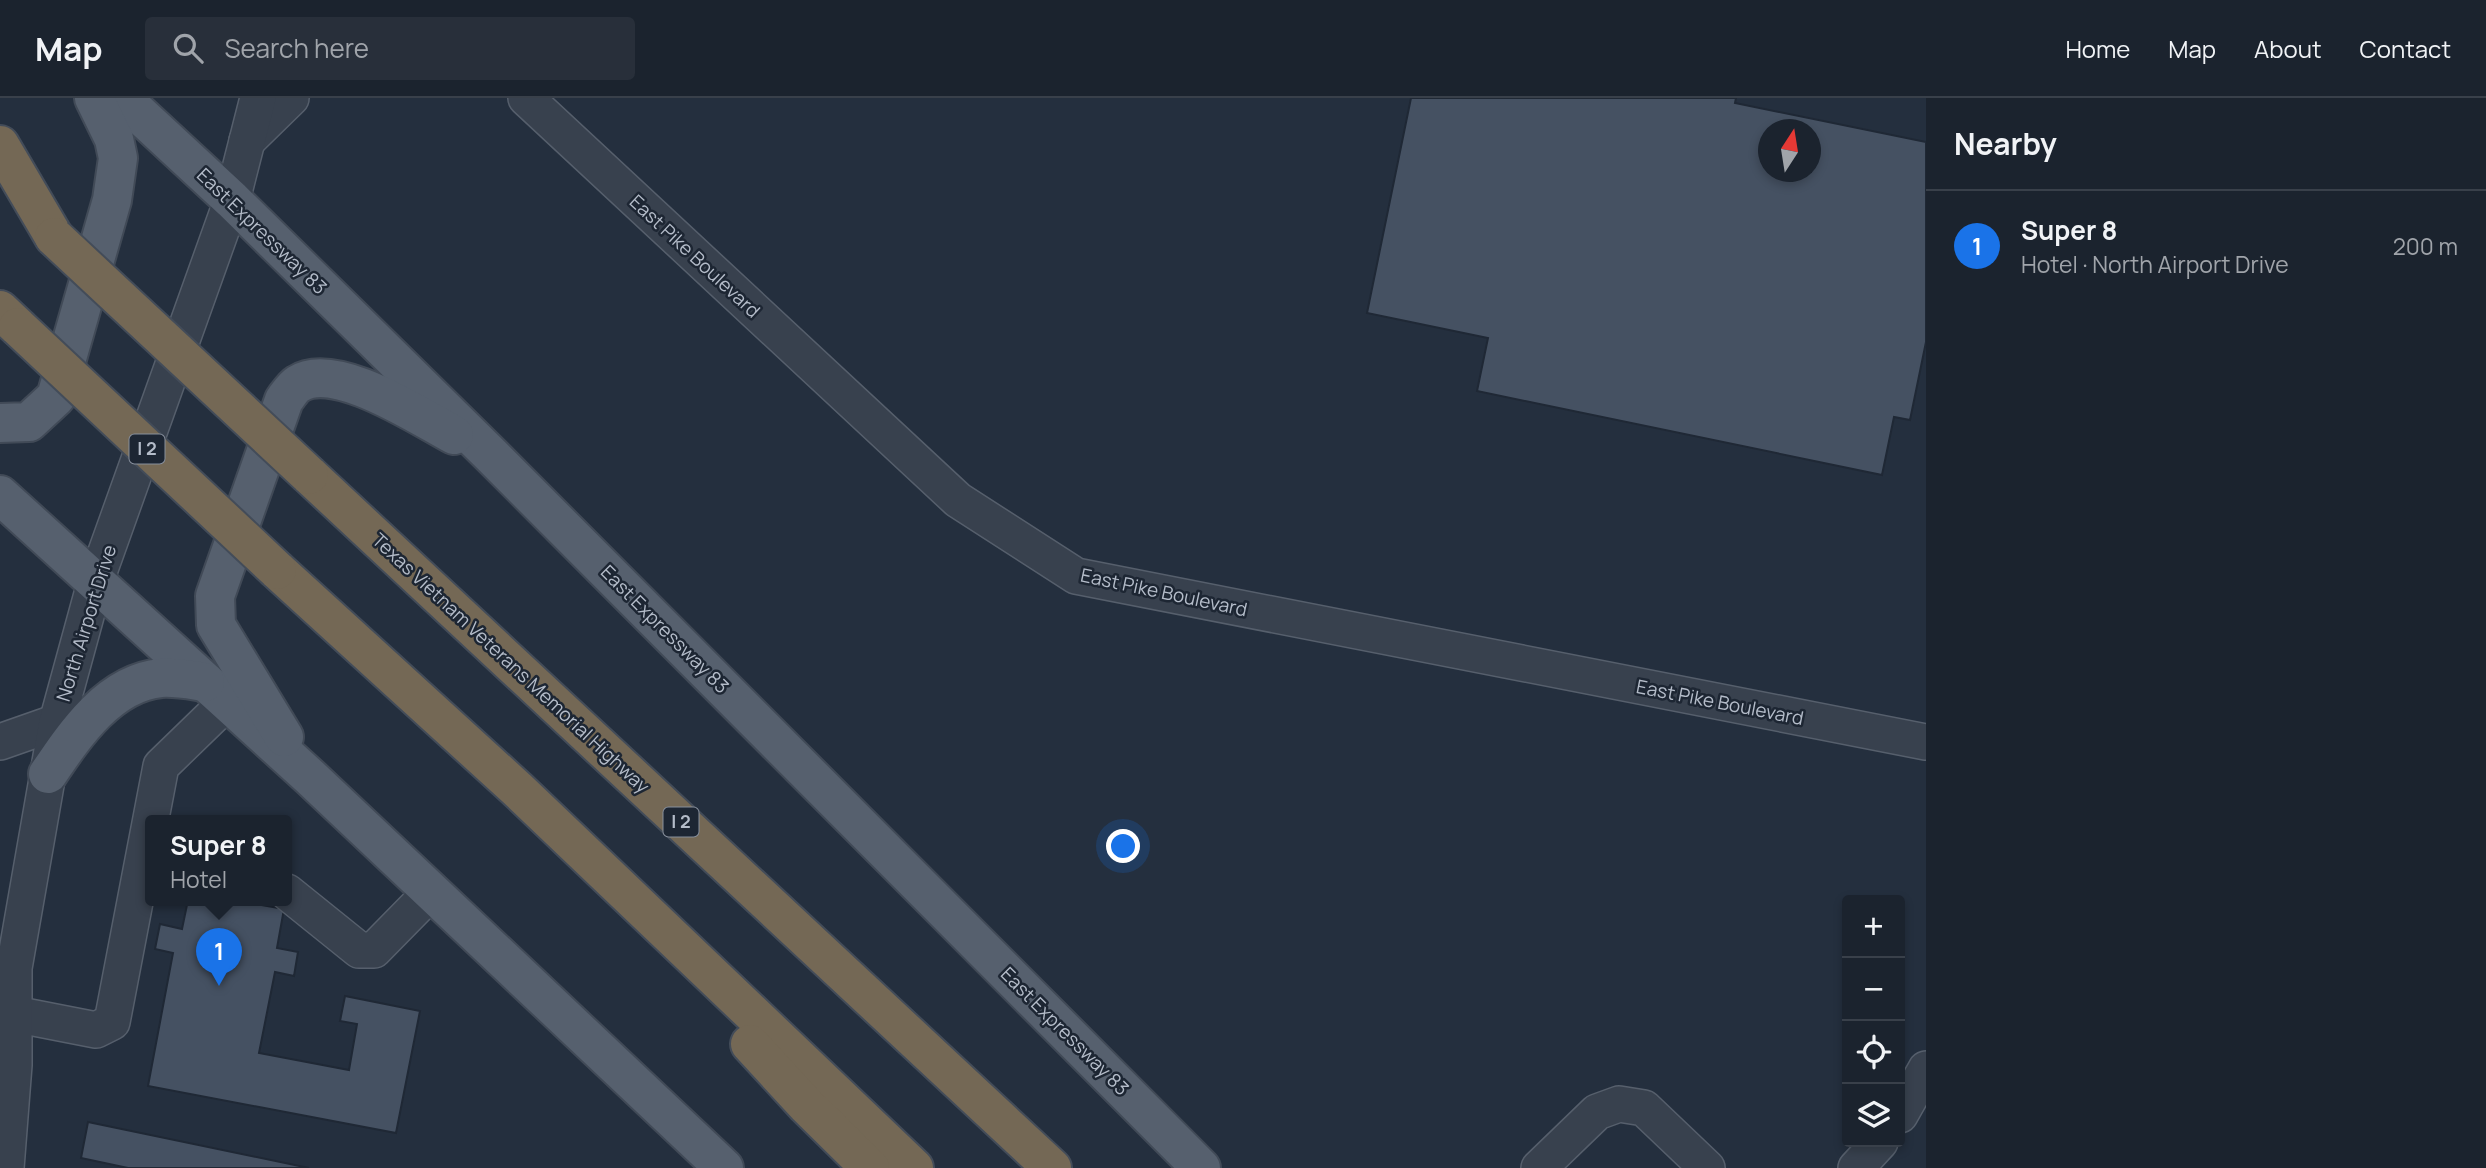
<!DOCTYPE html>
<html lang="en">
<head>
<meta charset="utf-8">
<style>
  body { margin:0; font-family:Manrope,sans-serif; background:#282f3a; color:#f1f3f6 }
  .controls { position:absolute; right:21px; bottom:21px; display:grid; overflow:hidden; border-radius:7px; box-shadow:0 4px 10px #0003 }
  .controls button { width:63px; height:63px; display:grid; place-items:center; padding:0; border:0; border-bottom:2px solid #39404a; background:#1b232e; color:#f1f3f6; font:35px sans-serif }
  .compass { position:absolute; left:1758px; top:21px; width:63px; height:63px; border-radius:50%; background:#1b232e; box-shadow:0 4px 10px #0003; rotate:12deg }
  .you { position:absolute; left:1124px; top:749px; width:24px; height:24px; margin:-18px; border:5px solid #fff; border-radius:50%; background:#1a73e8; box-shadow:0 0 0 10px #1a73e833 }
  .badge { display:grid; place-items:center; width:46px; height:46px; border-radius:50%; background:#1a73e8; color:#fff; font-size:23px; font-weight:700 }
  .pin { position:absolute; translate:-50% -58px; filter:drop-shadow(0 2px 4px #0008) }
  .pin::after { content:''; position:absolute; top:37px; width:24px; height:21px; background:inherit; clip-path:polygon(0 0,100% 0,50% 100%) }
  .popup { position:absolute; left:145px; top:717px; width:147px; height:91px; box-sizing:border-box; display:grid; place-content:center; border-radius:7px; background:#1b232e; filter:drop-shadow(0 2px 5px #0005); font-size:23px; white-space:nowrap; color:#a0a4aa }
  .popup b { font-size:26px; color:#f1f3f6 }
  .popup::after { content:''; position:absolute; left:50%; top:100%; margin-left:-14px; border:14px solid transparent; border-top-color:#1b232e }
  .list { margin:0; padding:0; list-style:none }
  h2 { display:flex; justify-content:space-between; align-items:center; height:91px; margin:0; padding:0 28px; font-size:30px }
  h2 small { font-size:23px; font-weight:400; color:#a0a4aa }
  .list li { display:grid; grid-template-columns:46px 1fr auto; gap:21px; align-items:center; box-sizing:border-box; height:112px; padding:0 28px; border-top:2px solid #39404a }
  .list b { display:block; font-size:26px; white-space:nowrap }
  .list p { margin:0; font-size:23px; white-space:nowrap; color:#a0a4aa }
  .list em { font-size:23px; font-style:normal; color:#a0a4aa }
  .icon { flex:none; width:38px; height:38px; fill:none; stroke:currentColor; stroke-width:2; stroke-linecap:round; stroke-linejoin:round }
  .map { position:relative; flex:none; width:1926px; height:1070px; overflow:hidden }
  header { display:flex; align-items:center; gap:42px; box-sizing:border-box; height:98px; padding:0 35px; background:#1b232e; border-bottom:2px solid #39404a }
  header strong { font-size:33px }
  nav { display:flex; gap:38px; margin-inline-start:auto; font-size:24px }
  .search { width:490px; height:63px; background:#282f3a; display:flex; align-items:center; gap:18px; box-sizing:border-box; padding:0 24px; border-radius:7px; color:#a0a4aa; font-size:26px }
  main { display:flex }
  aside { flex:1; background:#1b232e }
  .map>svg:first-child { display:block }
</style>
</head>
<body>
<header>
<strong>Map</strong>
<div class="search"><svg class="icon" aria-label="search" viewBox="0 0 24 24"><circle cx="10" cy="10" r="6"/><path d="M15 15l6 6"/></svg>Search here</div>
<nav><a>Home</a><a>Map</a><a>About</a><a>Contact</a></nav>
</header>
<main>
<div class="map">
<svg width="1926" height="1070" viewBox="0 0 1926 1070">
  <rect width="100%" height="100%" fill="#242f3e"/>
  <g fill="#455162" stroke="#1f2835" stroke-width="2" fill-rule="evenodd">
    <path d="M1411 0H1736L1735 5 1926 44V244L1910 322 1894 319 1882 377 1477 293 1488 240 1367 215ZM1769 32H1811V74H1769Z"/>
    <path d="M188 802H261V807L284 811 277 850 298 854 294 878 275 874 259 955 349 972 357 926 340 923 345 898 420 913 396 1035 148 988 173 855 155 851 160 826 182 831Z"/>
    <path d="M88 1024 309 1070H128L81 1060Z"/>
  </g>
  <g fill="none" stroke-linecap="round" stroke-linejoin="round">
    <defs>
      <g id="minor">
        <path d="M526 0 958 402 1076 478 1926 644"/>
        <path d="M247 43 291 0"/>
        <path d="M0 644 57 624"/>
        <path d="M287 794 359 852H374L431 794"/>
        <path d="M14 916 96 932 112 924 161 668 227 604"/>
        <path d="M1900 1017 1926 971"/>
        <path d="M6 1070 14 967V870L57 624 95 485 232 102 258 0"/>
        <path d="M1539 1070 1597 1014 1619 1006 1644 1010 1707 1070"/>
        <path d="M1856 1070 1880 1044"/>
      </g>
      <g id="major">
        <path d="M122 0 232 102 492 358 1201 1070"/>
        <path d="M0 325 29 324 56 299 112 102 118 60 114 41 94 0"/>
        <path d="M0 397 310 679 724 1070"/>
        <path d="M284 639 216 527 215 498 284 302C288 297 293 289 298 286 335 262 420 319 454 337"/>
        <path d="M48 676C75 636 109 585 161 580 176 579 191 582 205 584"/>
      </g>
      <g id="highway">
        <path d="M0 47 54 139"/>
        <path d="M0 212 18 229"/>
        <path d="M309 377 1052 1070"/>
        <path d="M277 472 517 691 914 1070"/>
        <path d="M750 946 806 1007 870 1070"/>
      </g>
    </defs>
    <use href="#minor" stroke="#565f6c" stroke-width="38"/>
    <use href="#major" stroke="#414a57" stroke-width="42"/>
    <use href="#highway" stroke="#434c59" stroke-width="42"/>
    <use href="#minor" stroke="#38414e" stroke-width="35"/>
    <use href="#major" stroke="#56606e" stroke-width="38"/>
    <use href="#highway" stroke="#746855" stroke-width="38"/>
    <defs>
      <g id="highway-bridge">
        <path d="M54 139 309 377"/>
        <path d="M18 229 277 472"/>
      </g>
    </defs>
    <use href="#highway-bridge" stroke="#434c59" stroke-width="42" stroke-linecap="butt"/>
    <use href="#highway-bridge" stroke="#746855" stroke-width="38"/>
  </g>
  <g text-anchor="middle" stroke-width="5" stroke-linejoin="round" paint-order="stroke">
    <g fill="#1d2633" stroke="#878f9c" stroke-width="2">
      <rect x="129.5" y="336.5" width="35" height="29" rx="5"/>
      <rect x="663.5" y="709.5" width="35" height="29" rx="5"/>
    </g>
    <g font-size="18" font-weight="bold" fill="#b4bcc9">
      <text x="147" y="357">I 2</text>
      <text x="681" y="730">I 2</text>
    </g>
    <g font-size="19" fill="#b4bcc9" stroke="#1d2633">
      <text transform="translate(262 133) rotate(44)" y="7">East Expressway 83</text>
      <text transform="translate(695 158) rotate(43)" y="7">East Pike Boulevard</text>
      <text transform="translate(1164 494) rotate(12)" y="7">East Pike Boulevard</text>
      <text transform="translate(86 525) rotate(-73)" y="7">North Airport Drive</text>
      <text transform="translate(665 531) rotate(45)" y="7">East Expressway 83</text>
      <text transform="translate(511 565) rotate(43)" y="7">Texas Vietnam Veterans Memorial Highway</text>
      <text transform="translate(1720 604) rotate(11)" y="7">East Pike Boulevard</text>
      <text transform="translate(1065 933) rotate(45)" y="7">East Expressway 83</text>
    </g>
  </g>
</svg>
<div class="controls">
<button>+</button>
<button>−</button>
<button><svg class="icon" aria-label="locate" viewBox="0 0 24 24"><circle cx="12" cy="12" r="6"/><path d="M12 2v4M12 18v4M2 12h4M18 12h4"/></svg></button>
<button><svg class="icon" aria-label="layers" viewBox="0 0 24 24"><path d="M12 4l9 5-9 5-9-5zM3 14l9 5 9-5"/></svg></button>
</div>
<svg class="compass" viewBox="-18 -18 36 36"><path d="M0-13l5 13h-10z" fill="#e53935"/><path d="M0 13l5-13h-10z" fill="#a0a4aa"/></svg>
<div class="you"></div>
<div class="pin badge" style="left:219px;top:888px">1</div>
<div class="popup"><b>Super 8</b>Hotel</div>
</div>
<aside>
<h2>Nearby<small></small></h2>
<ul class="list">
<li><span class="badge">1</span><div><b>Super 8</b><p>Hotel · North Airport Drive</p></div><em>200 m</em></li>
</ul>
</aside>
</main>
</body>
</html>
